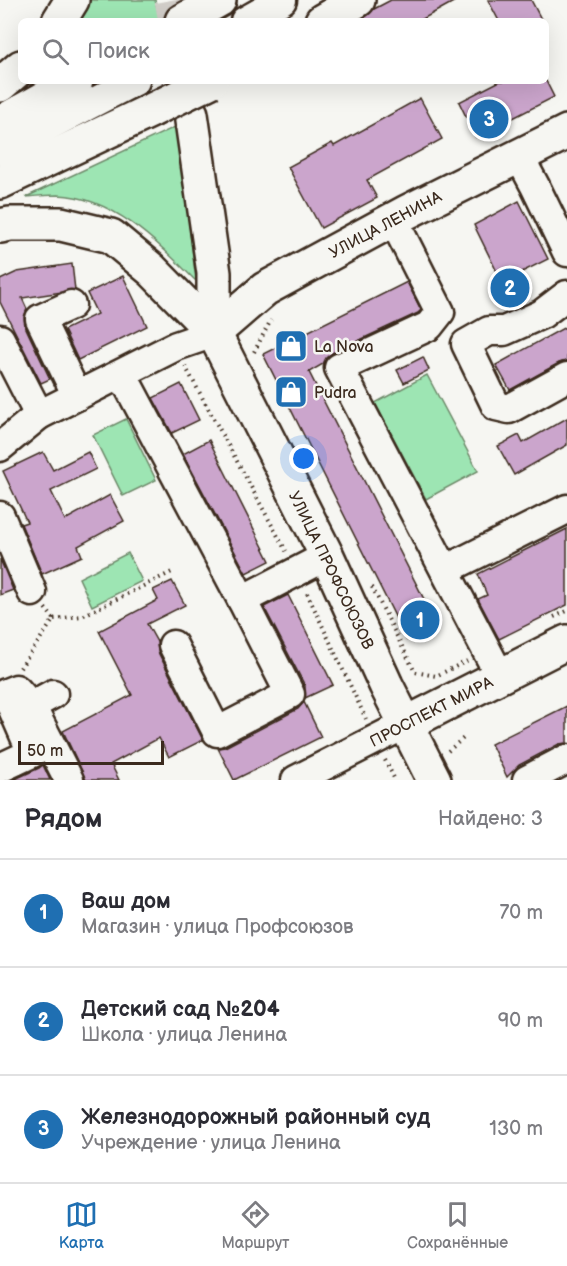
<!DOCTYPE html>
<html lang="ru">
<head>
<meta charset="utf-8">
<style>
  body { margin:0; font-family:"Balsamiq Sans",sans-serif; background:#f2f2f3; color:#2b2b33 }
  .scale { position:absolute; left:18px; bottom:15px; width:146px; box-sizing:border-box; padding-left:6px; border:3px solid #3b2a1e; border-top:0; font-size:16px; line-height:21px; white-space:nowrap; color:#3b2a1e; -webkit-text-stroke:4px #f6f6f2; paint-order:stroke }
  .you { position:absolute; left:304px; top:459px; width:21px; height:21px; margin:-15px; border:4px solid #fff; border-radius:50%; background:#1a73e8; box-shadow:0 0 0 9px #1a73e833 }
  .badge { display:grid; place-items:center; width:39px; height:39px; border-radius:50%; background:#1f6fb2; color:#fff; font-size:20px; font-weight:700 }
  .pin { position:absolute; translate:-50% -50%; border:3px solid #fff; box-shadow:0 2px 6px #0006 }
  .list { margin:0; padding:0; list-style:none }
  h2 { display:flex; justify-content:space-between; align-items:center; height:78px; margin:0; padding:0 24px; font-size:26px }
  h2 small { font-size:20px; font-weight:400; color:#7c7c81 }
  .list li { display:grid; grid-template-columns:39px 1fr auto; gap:18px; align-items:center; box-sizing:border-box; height:108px; padding:0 24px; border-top:2px solid #e1e1e2 }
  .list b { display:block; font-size:22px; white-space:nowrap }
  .list p { margin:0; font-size:20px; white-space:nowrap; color:#7c7c81 }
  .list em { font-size:20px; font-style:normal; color:#7c7c81 }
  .icon { flex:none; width:33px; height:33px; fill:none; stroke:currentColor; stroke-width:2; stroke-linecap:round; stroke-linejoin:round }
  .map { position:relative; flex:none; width:567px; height:780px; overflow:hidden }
  .search { position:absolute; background:#fff; box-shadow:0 6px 24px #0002; left:18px; right:18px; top:18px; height:66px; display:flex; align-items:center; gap:15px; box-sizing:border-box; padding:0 21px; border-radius:9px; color:#7c7c81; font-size:22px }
  .sheet { height:402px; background:#fff }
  nav { display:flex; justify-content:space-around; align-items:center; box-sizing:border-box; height:84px; border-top:2px solid #e1e1e2; background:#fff; font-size:16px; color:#7c7c81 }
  nav a { display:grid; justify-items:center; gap:3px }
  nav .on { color:#1f6fb2 }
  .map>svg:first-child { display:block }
</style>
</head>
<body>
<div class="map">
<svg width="567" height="780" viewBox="0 0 567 780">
  <rect width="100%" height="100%" fill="#f6f6f2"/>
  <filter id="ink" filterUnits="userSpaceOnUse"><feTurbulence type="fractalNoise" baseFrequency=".0167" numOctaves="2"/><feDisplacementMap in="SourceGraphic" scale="12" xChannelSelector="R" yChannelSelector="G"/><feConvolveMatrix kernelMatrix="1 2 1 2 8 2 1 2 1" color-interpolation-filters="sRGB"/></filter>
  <g filter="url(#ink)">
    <g fill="#9de5b3" stroke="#6c8868" stroke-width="1.5">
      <path d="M88 0H155L160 21H76Z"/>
      <path d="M177 126 196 281C159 244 114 197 58 195 48 195 37 196 26 197Z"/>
      <path d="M427 375 478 471 426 499 375 403Z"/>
      <path d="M126 419 156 480 123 496 93 435Z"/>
      <path d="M128 553 142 581 92 606 79 578Z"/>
    </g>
    <g fill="#cba5cc" stroke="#3b2a1e" stroke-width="1.5">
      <path d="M391 0H457L419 21H359L374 9Z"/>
      <path d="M488 0H531L542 21H499Z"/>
      <path d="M500 81H546L554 97 476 137 459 102Z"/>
      <path d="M420 98 442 139 367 180 377 198 321 228 288 167 332 143 334 146Z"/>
      <path d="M519 201 548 259 502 282 474 225Z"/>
      <path d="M72 264 75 290 22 298 27 309 24 317 25 326 50 379 41 383 0 302V280L17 272Z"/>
      <path d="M123 276 147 326 78 360 64 330 97 314 87 293Z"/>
      <path d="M407 282 421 310 418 313 332 353 326 358 323 364 309 372 437 625 407 640 263 354Z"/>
      <path d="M567 326V361L559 363 510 390 496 365Z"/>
      <path d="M423 357 429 370 404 383 397 370Z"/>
      <path d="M181 384 199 420 172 433 153 398Z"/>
      <path d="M567 418V445L514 475 498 446 519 435 523 443Z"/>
      <path d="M209 440 270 561 246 573 183 454Z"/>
      <path d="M43 452 53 470 88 452 96 469 51 491 65 520 110 495 124 521 78 546 82 556 42 574 21 524 27 522 3 471Z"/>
      <path d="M567 529V605L499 639 478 599 487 595 478 574Z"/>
      <path d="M0 559 13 590 0 595Z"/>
      <path d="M172 581 185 605 147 624 157 642 158 652 203 740 169 757 159 738 111 764 119 780H86L63 731 132 695 99 631 158 600 153 590Z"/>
      <path d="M288 595 333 685 305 698V686L264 607Z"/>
      <path d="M304 702 321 737 234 780 218 748 225 747 298 709Z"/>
      <path d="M567 706V743L559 744 519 765 507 777 491 744Z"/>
      <path d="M43 765 50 780H13L39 768Z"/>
    </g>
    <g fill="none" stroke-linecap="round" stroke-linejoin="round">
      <path stroke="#d1cdc8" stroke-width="33" stroke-dasharray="33 16" stroke-linecap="butt" d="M171 0 175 21"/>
      <defs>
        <g id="minor">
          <path d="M245 21 282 0"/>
          <path d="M0 151 135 81"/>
          <path d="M519 156 535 186 567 252"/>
          <path d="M393 219 440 312 429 326 339 368 500 676"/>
          <path d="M567 295 542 314 504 331H489L466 344 496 406 509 409 567 377"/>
          <path d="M71 305 40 319 77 396"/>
          <path d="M0 339 39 415"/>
          <path d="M122 374 242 600"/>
          <path d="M0 447 39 415 176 346 214 333"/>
          <path d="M0 516 32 592"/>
          <path d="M445 570 567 509"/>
          <path d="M173 645 217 732 290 694 242 600 327 556"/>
          <path d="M31 706 53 694"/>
          <path d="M0 768 32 753 6 693 16 689 31 706 69 780"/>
          <path d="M296 780 406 724"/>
          <path d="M527 780 567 759"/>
        </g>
        <g id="major">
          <path d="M59 21 72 0"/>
          <path d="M182 21 219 0"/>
          <path d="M322 21 358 0"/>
          <path d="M0 85 21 67"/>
          <path d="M191 114 214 273V333L327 556 386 685 434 780"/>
          <path d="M0 123 76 81"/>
          <path d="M0 182 152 110"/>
          <path d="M0 226 10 224H61L111 236 152 270 214 333"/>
          <path d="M214 333 265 289 407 212 567 132"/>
          <path d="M406 724 567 642"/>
        </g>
      </defs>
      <use href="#minor" stroke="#3b2a1e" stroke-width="33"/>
      <use href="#major" stroke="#3b2a1e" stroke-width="38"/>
      <g stroke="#3b2a1e" stroke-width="4" stroke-dasharray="1.5 4.5" stroke-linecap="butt">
        <path d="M254 352 271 320"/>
        <path d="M185 366 286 551"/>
        <path d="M372 587 415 672 436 676 467 661"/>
        <path d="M307 593 366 719"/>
        <path d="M554 617 567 611"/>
        <path d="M54 619 82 616 172 572"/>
        <path d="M20 668 54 619 45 608"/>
        <path d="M448 751 466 736"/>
        <path d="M385 760 394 778"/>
      </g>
      <use href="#minor" stroke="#f6f6f2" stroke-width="28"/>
      <use href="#major" stroke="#f6f6f2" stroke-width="33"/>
      <defs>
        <path id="major-bridge" d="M152 110 211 81"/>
      </defs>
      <use href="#major-bridge" stroke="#3b2a1e" stroke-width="38" stroke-linecap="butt"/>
      <use href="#major-bridge" stroke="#f6f6f2" stroke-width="33"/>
    </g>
  </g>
  <defs>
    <symbol id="shop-square" viewBox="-11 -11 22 22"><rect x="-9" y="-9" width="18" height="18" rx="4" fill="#1f6fb2" stroke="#f6f6f2"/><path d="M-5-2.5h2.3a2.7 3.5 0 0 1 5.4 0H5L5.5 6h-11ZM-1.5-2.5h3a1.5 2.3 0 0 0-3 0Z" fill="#fff"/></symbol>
  </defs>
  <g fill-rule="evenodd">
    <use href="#shop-square" x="272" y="327" width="38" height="38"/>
    <use href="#shop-square" x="272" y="373" width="38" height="38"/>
  </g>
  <g text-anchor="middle" stroke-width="5" stroke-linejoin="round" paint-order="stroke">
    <g font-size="16" fill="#3b2a1e" stroke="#f6f6f2">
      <text transform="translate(385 224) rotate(-28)" y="6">УЛИЦА ЛЕНИНА</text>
      <text transform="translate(332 570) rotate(64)" y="6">УЛИЦА ПРОФСОЮЗОВ</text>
      <text transform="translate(431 711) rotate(-27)" y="6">ПРОСПЕКТ МИРА</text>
    </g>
    <g font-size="16" fill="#3b2a1e" stroke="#f6f6f2" text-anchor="start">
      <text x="314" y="352">La Nova</text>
      <text x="314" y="398">Pudra</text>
    </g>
  </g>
</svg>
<div class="scale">50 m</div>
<div class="you"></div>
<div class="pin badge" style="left:420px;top:620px">1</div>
<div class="pin badge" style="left:510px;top:288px">2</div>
<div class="pin badge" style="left:489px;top:119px">3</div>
<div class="search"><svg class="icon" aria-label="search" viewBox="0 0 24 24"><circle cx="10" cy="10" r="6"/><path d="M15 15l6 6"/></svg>Поиск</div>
</div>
<section class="sheet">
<h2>Рядом<small>Найдено: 3</small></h2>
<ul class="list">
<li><span class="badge">1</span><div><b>Ваш дом</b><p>Магазин · улица Профсоюзов</p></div><em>70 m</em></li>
<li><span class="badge">2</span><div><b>Детский сад №204</b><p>Школа · улица Ленина</p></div><em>90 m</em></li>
<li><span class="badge">3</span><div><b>Железнодорожный районный суд</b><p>Учреждение · улица Ленина</p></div><em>130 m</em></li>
</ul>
</section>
<nav>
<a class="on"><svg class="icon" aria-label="map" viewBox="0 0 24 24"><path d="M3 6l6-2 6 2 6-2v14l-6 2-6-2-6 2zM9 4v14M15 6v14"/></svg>Карта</a>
<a><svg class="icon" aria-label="directions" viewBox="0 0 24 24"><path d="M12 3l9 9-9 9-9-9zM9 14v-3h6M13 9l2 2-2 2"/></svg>Маршрут</a>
<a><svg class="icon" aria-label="saved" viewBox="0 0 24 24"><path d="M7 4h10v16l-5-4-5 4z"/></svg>Сохранённые</a>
</nav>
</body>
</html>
